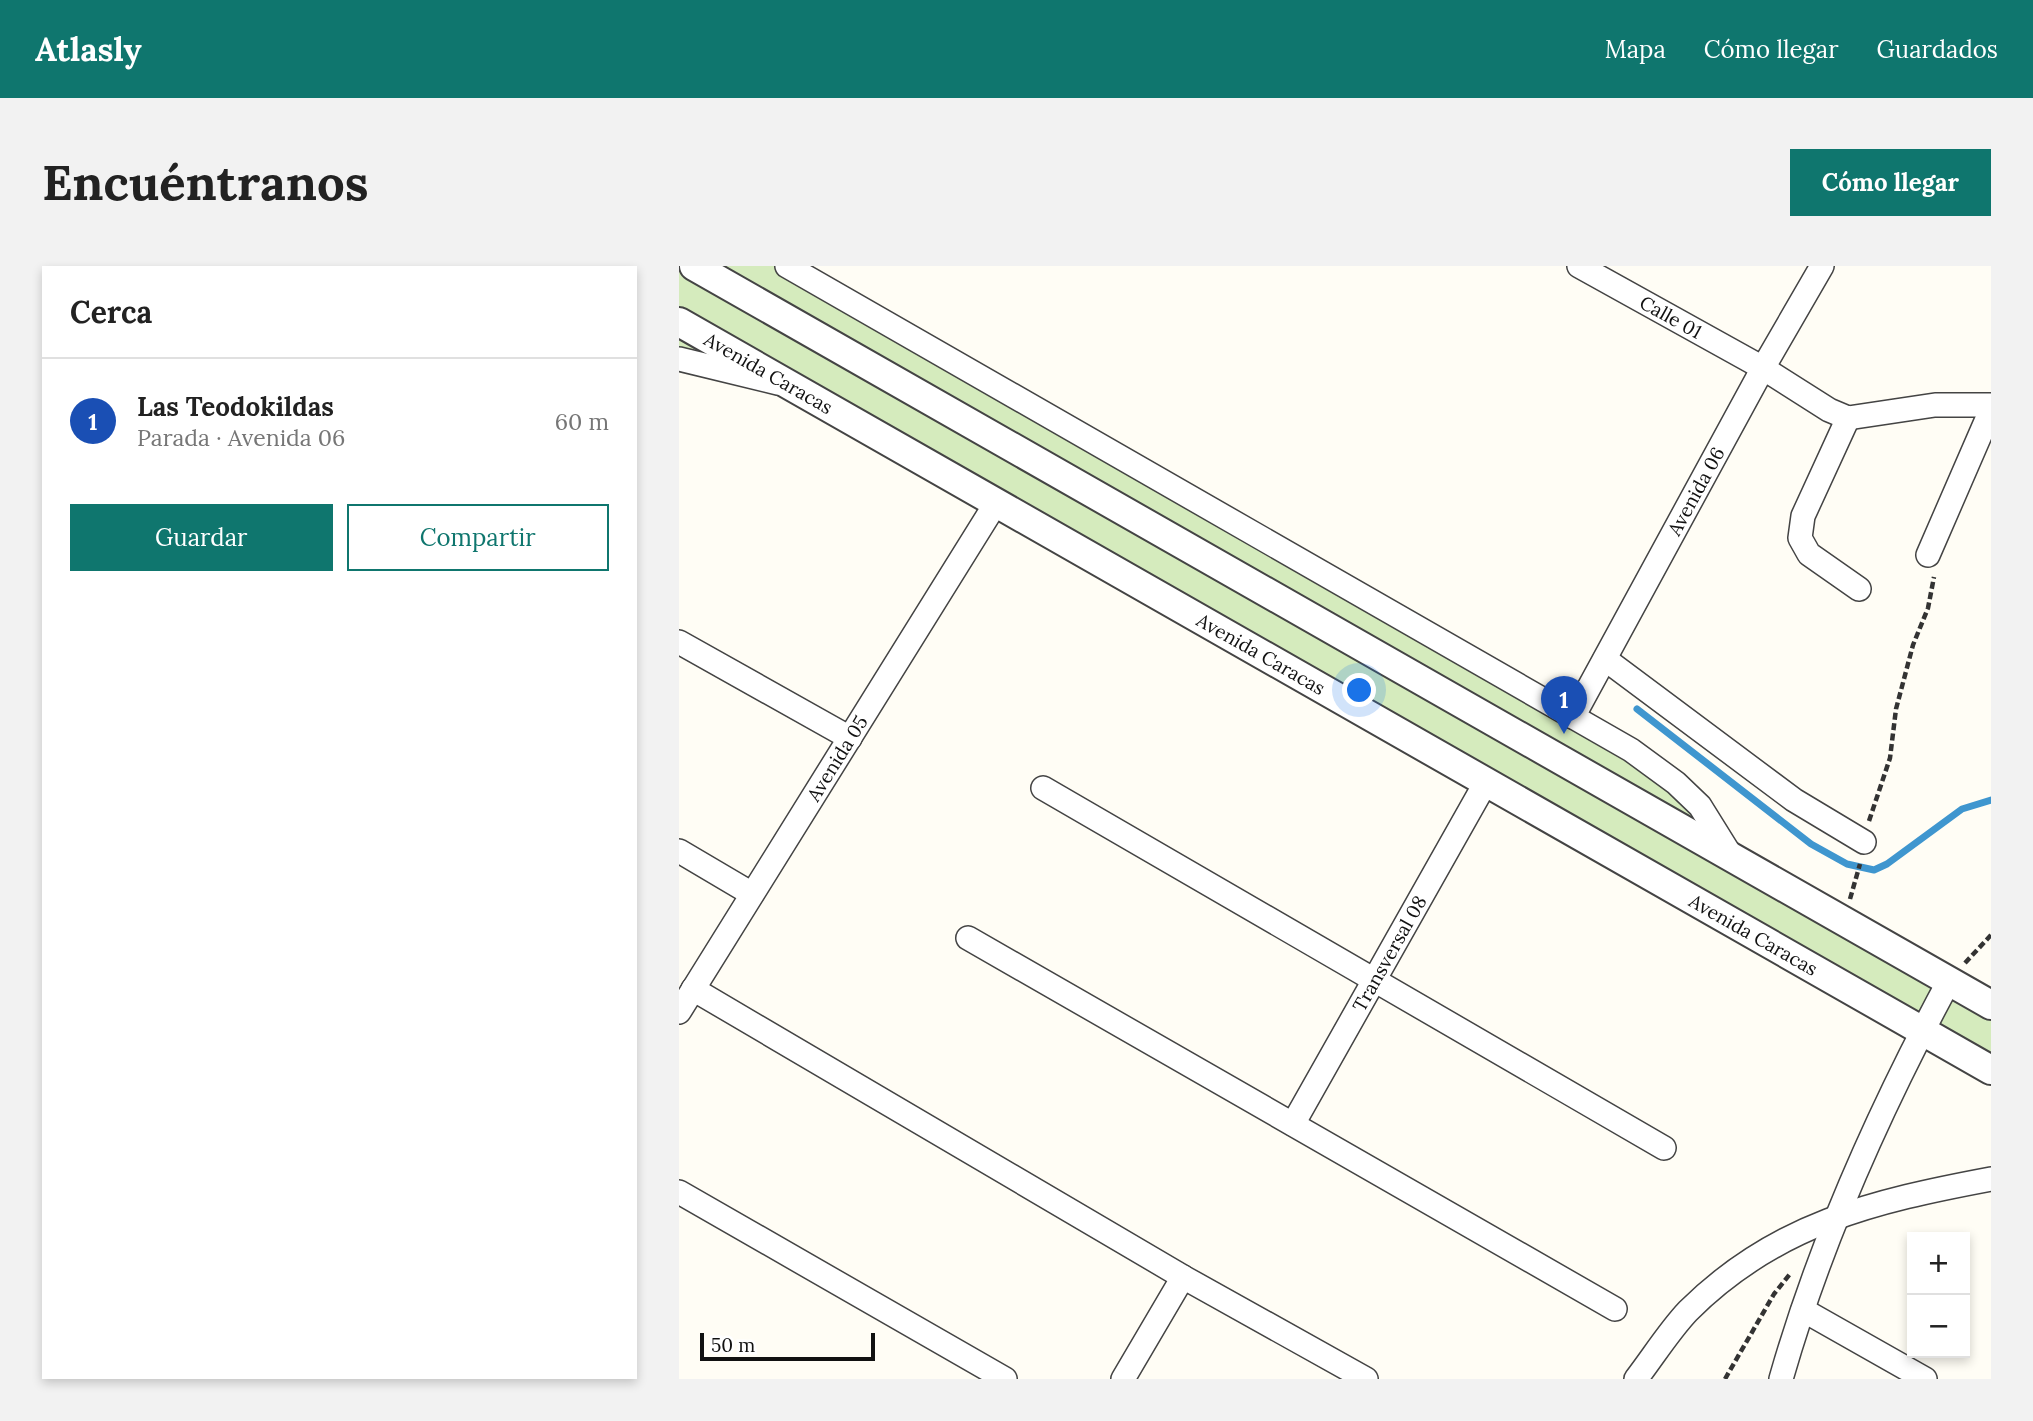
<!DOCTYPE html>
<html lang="es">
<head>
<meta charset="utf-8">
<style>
  body { margin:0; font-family:Lora,serif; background:#f2f2f2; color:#222 }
  .controls { position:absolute; right:21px; bottom:21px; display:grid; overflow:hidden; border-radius:0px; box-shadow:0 4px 10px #0003 }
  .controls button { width:63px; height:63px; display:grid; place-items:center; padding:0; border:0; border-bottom:2px solid #e0e0e0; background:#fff; color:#222; font:35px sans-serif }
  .scale { position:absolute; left:21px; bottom:18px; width:175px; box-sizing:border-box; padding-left:7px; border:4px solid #111; border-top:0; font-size:19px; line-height:24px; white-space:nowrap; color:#111; -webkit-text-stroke:5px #fff; paint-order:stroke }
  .you { position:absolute; left:681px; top:425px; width:24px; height:24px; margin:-18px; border:5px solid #fff; border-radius:50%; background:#1a73e8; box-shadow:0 0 0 10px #1a73e833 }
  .badge { display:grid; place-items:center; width:46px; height:46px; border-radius:50%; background:#0f766e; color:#fff; font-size:23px; font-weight:700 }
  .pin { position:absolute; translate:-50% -58px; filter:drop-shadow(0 2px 4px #0008) }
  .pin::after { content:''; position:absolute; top:37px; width:24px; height:21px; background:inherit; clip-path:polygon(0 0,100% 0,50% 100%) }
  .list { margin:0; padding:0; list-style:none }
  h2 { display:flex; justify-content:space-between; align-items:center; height:91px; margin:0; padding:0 28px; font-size:30px }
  h2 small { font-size:23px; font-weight:400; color:#767676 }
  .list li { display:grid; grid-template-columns:46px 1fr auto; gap:21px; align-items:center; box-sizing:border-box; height:126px; padding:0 28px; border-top:2px solid #e0e0e0 }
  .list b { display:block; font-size:26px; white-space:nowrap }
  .list p { margin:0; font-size:23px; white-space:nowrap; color:#767676 }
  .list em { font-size:23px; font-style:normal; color:#767676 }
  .actions { display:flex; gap:14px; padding:21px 28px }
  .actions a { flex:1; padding:16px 0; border:2px solid #0f766e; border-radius:0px; text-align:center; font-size:24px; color:#0f766e }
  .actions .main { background:#0f766e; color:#fff }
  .map { position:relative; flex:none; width:1312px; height:1113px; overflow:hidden; border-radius:0px }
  header { display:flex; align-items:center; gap:42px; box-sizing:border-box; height:98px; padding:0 35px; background:#0f766e; color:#fff }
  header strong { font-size:33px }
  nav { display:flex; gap:38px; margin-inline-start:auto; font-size:24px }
  .intro { display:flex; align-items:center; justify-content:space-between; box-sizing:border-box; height:168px; padding:0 42px }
  h1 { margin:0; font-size:49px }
  .button { padding:18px 32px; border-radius:0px; background:#0f766e; color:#fff; font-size:24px; font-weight:700 }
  main { display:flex; gap:42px; padding:0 42px }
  aside { flex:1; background:#fff; border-radius:0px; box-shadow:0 4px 10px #0003 }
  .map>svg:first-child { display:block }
</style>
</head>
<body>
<header>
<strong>Atlasly</strong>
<nav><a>Mapa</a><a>Cómo llegar</a><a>Guardados</a></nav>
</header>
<div class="intro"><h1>Encuéntranos</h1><a class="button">Cómo llegar</a></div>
<main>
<aside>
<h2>Cerca<small></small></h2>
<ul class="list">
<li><span class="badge" style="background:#1a4fb4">1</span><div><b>Las Teodokildas</b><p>Parada · Avenida 06</p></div><em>60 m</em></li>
</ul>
<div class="actions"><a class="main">Guardar</a><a>Compartir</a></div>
</aside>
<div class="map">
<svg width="1312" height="1113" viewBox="0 0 1312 1113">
  <rect width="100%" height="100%" fill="#fffdf5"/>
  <path fill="#d5ebbd" d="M0 0H108L996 517 1054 593 1312 739V804L112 120 0 93Z"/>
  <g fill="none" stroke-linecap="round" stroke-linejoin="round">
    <path stroke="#3f96cf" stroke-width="7" d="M958 443 1132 578 1168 598 1195 604 1208 598 1283 543 1312 534"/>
    <defs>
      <g id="minor">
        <path d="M108 0 952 484 997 517 1021 540 1054 593"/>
        <path id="s1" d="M900 0 1084 102 1150 144 1169 152 1256 139H1312"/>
        <path d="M0 93 99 117"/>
        <path d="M1169 152 1124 250 1121 272 1130 288 1180 323"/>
        <path d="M1249 289 1312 144"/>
        <path d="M0 376 171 472"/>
        <path d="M926 393 1115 534 1185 576"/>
        <path id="s2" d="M894 451 1084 102 1143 0"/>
        <path d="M364 522 985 882"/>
        <path d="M0 585 73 628"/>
        <path d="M289 672 936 1043"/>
        <path d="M14 723 504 1011 687 1113"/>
        <path id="s3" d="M0 746 317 237"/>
        <path id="s4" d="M614 858 807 516"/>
        <path d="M0 926 326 1113"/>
        <path d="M1124 1044 1246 1113"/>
        <path d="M444 1113 504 1011"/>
        <path d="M957 1113C974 1091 990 1065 1009 1045 1096 958 1195 935 1312 913"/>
        <path d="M1102 1113C1141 976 1202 841 1270 715"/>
      </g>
      <g id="tertiary">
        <path d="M15 0 1312 739"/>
        <path id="s5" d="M0 56 1312 804"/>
      </g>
    </defs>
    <use href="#minor" stroke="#444" stroke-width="26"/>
    <use href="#tertiary" stroke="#444" stroke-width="32"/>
    <g stroke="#333" stroke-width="4.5" stroke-dasharray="7 3.5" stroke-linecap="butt">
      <path d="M1190 555 1211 492 1217 443 1234 379 1249 342 1255 311"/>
      <path d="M1171 633 1181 598"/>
      <path d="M1286 697 1312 669"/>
      <path d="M1046 1113 1095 1028 1111 1008"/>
    </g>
    <use href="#minor" stroke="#fff" stroke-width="23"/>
    <use href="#tertiary" stroke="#fff" stroke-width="28"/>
  </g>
  <g text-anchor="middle" stroke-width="7" stroke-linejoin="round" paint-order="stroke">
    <g font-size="19" fill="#111" stroke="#fff">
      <text dy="7" stroke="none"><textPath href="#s1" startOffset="105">Calle 01</textPath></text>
      <text dy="7" stroke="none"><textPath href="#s5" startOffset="103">Avenida Caracas</textPath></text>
      <text dy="7" stroke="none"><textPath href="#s2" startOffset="257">Avenida 06</textPath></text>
      <text dy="7" stroke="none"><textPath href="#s5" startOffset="670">Avenida Caracas</textPath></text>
      <text dy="7" stroke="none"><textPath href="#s3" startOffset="299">Avenida 05</textPath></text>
      <text dy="7" stroke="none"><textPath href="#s5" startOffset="1237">Avenida Caracas</textPath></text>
      <text dy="7" stroke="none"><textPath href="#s4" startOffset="196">Transversal 08</textPath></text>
    </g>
  </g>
</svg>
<div class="controls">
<button>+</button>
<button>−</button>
</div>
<div class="scale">50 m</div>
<div class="you"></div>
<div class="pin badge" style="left:885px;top:468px;background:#1a4fb4">1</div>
</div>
</main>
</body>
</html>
